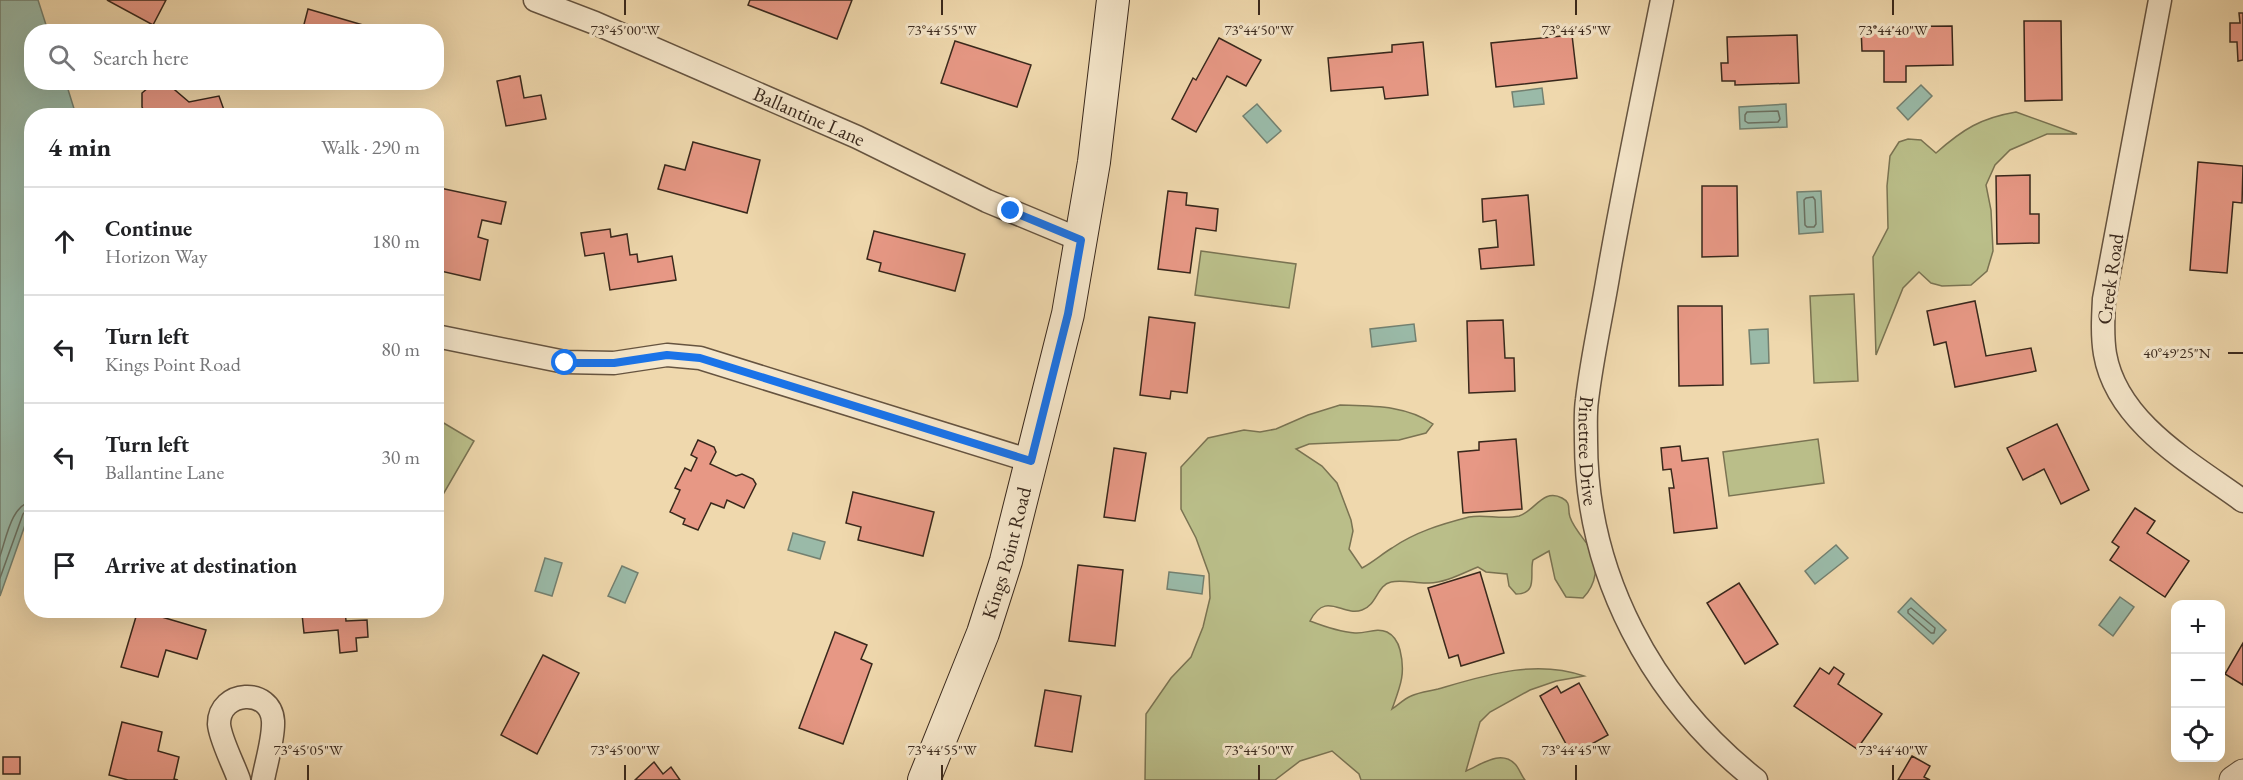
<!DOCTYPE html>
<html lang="en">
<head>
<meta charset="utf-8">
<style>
  body { margin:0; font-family:"EB Garamond",serif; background:#f2f2f2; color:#202124 }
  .controls { position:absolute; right:18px; bottom:18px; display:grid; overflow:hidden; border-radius:12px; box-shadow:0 6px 24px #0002 }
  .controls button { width:54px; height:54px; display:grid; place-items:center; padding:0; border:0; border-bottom:2px solid #e0e0e0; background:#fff; color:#202124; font:30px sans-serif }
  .stop { position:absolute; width:18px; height:18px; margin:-14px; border:4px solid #1a73e8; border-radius:50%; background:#fff }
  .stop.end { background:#1a73e8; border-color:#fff; box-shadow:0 2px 6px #0008 }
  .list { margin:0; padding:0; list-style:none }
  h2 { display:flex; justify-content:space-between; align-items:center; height:78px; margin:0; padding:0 24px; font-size:26px }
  h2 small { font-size:20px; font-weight:400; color:#757577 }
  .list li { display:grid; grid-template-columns:39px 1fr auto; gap:18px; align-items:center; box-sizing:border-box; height:108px; padding:0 24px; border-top:2px solid #e0e0e0 }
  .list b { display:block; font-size:22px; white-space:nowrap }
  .list p { margin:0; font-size:20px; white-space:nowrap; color:#757577 }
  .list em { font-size:20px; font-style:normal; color:#757577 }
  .icon { flex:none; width:33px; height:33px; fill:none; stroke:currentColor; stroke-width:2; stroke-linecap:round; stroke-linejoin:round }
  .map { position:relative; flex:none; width:2243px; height:780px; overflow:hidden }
  .search { position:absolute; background:#fff; box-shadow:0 6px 24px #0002; left:24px; top:24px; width:420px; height:66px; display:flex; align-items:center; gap:15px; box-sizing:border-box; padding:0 21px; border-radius:24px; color:#757577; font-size:22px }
  .panel { position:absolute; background:#fff; box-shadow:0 6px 24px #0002; left:24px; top:108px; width:420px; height:510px; border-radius:24px }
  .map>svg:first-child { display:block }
</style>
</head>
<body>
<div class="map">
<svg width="2243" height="780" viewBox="0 0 2243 780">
  <rect width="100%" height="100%" fill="#efd8ad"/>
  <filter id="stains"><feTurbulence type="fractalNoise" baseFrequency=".00333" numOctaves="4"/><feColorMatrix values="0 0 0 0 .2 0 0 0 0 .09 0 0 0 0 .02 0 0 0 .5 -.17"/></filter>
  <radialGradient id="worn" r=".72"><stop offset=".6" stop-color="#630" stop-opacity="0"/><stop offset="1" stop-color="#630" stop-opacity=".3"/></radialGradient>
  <g fill="#babe89" stroke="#7a7352" stroke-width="1.5">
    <path d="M2016 112 2077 134H2047L2010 150 1995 165 1986 185 1991 210 1993 251 1987 271 1971 285 1942 286 1931 283 1919 272 1903 288 1876 355 1873 257 1888 228 1887 186 1890 156 1899 142 1908 139 1921 140 1936 153C1963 129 1981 118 2016 112Z"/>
    <path d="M1201 251 1296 264 1289 308 1195 295Z"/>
    <path d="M1854 294 1858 381 1814 383 1810 296Z"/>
    <path d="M1340 405C1372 406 1406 405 1433 424L1426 433 1399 440 1309 444 1296 449 1322 466 1337 483 1351 520 1353 531 1349 549 1362 568C1373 562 1382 554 1392 548 1415 532 1442 524 1469 517 1485 514 1502 520 1519 516 1535 511 1543 488 1562 498 1572 503 1567 509 1570 517 1573 527 1584 539 1590 548 1600 564 1596 585 1583 598L1566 597 1555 579 1549 551 1533 560C1529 573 1539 594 1516 594L1509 586 1507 574 1486 572 1478 567C1463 573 1445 583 1429 583 1417 584 1403 579 1391 582 1377 585 1377 605 1362 610 1342 617 1326 590 1310 621 1323 626 1341 632 1355 633 1366 634 1376 627 1387 632 1395 636 1398 642 1400 650 1406 674 1400 687 1392 709 1398 705 1404 699 1411 696 1419 692 1430 691 1438 689 1486 675 1535 659 1584 676L1556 681 1530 690 1490 712 1480 722 1466 771C1481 765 1500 749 1515 764 1519 768 1521 775 1525 780H1361L1359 774 1332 751 1300 761 1275 780H1145L1146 714 1171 678 1191 657 1203 627 1210 598 1209 574 1196 538 1181 509V467L1208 438 1244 430 1260 432 1276 429 1308 415Z"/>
    <path d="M437 419 474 441 437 505Z"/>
    <path d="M1818 439 1824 483 1729 496 1723 452Z"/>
  </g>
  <g fill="#9abaa8" stroke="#738070" stroke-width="1.5">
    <path d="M0 0H38L48 31 32 32V82L66 83 76 115 32 116 31 508 0 596Z"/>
    <path d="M1921 85 1932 96 1908 120 1897 108Z"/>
    <path d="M1542 88 1544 104 1514 107 1512 92Z"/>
    <path d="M1257 104 1281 131 1267 143 1243 116Z"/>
    <path d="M1786 104 1787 127 1740 129 1739 107Z"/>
    <path d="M1821 191 1823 232 1799 234 1797 192Z"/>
    <path d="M1414 324 1416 341 1372 347 1370 329Z"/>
    <path d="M1768 329 1769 363 1751 364 1749 330Z"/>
    <path d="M793 533 825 542 820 559 788 550Z"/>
    <path d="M1836 545 1848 558 1815 584 1805 571Z"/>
    <path d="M545 558 562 563 552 596 535 591Z"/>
    <path d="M622 566 638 573 625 603 608 596Z"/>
    <path d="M1169 572 1204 576 1202 594 1167 589Z"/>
    <path d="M2120 597 2134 607 2113 636 2099 625Z"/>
    <path d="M1911 598 1946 630 1933 644 1898 612Z"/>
  </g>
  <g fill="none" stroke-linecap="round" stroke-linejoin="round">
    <g stroke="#6a7162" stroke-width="1.5">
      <path d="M1778 111 1780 119 1778 122 1748 123 1745 121V115L1747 112Z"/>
      <path d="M1813 197 1815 200 1816 224 1814 227H1807L1805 225 1804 200 1806 198Z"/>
      <path d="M0 556C6 539 12 503 32 502"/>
      <path d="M0 578 23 514 27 510 32 509"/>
      <path d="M1911 608 1935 628 1934 633H1931L1908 613V610Z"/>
    </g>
  </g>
  <g fill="#e79885" stroke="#39281c" stroke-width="1.5">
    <path d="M107 0H166L153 25Z"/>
    <path d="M750 0H852L837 39 748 5Z"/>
    <path d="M308 9 387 32H302Z"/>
    <path d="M2239 13H2243V60L2238 61 2237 42H2230V23H2240Z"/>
    <path d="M2024 21H2061L2062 100 2025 101Z"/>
    <path d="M1952 26 1953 65 1906 66V82H1884V51H1862L1861 27Z"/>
    <path d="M1572 35 1577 78 1496 87 1491 43Z"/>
    <path d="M1797 35 1799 83 1735 85V81H1722L1721 63H1728L1727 37Z"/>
    <path d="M1219 38 1261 60 1246 86 1227 76 1196 132 1172 119 1193 78 1196 80Z"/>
    <path d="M955 41 1031 65 1017 107 941 83Z"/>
    <path d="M1423 42 1428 95 1385 99 1383 87 1331 91 1328 58 1392 52V45Z"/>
    <path d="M520 76 524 98 541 95 546 119 506 126 497 81Z"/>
    <path d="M155 82 169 85 189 102 219 96 224 110 218 112 220 116H147L142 107V93Z"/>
    <path d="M693 142 760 160 747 213 658 189 665 165 685 170Z"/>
    <path d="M2198 162 2243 166 2242 203 2233 202 2227 273 2190 270Z"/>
    <path d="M2030 175V214H2039V243L1997 244 1996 176Z"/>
    <path d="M1702 186H1737L1738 256 1702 257Z"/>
    <path d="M440 188 506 202 501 224 482 220 478 237 488 240 480 280 436 270V206Z"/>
    <path d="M1168 191 1187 193 1186 205 1218 209 1216 231 1196 228 1190 273 1158 269Z"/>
    <path d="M1528 195 1534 265 1481 269 1479 249 1498 247 1496 220 1483 222 1482 199Z"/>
    <path d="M610 229 611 237 627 234 630 255 637 254 638 262 672 256 676 280 610 290 604 253 585 256 581 233Z"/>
    <path d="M874 231 965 254 955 291 879 271 881 263 867 259Z"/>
    <path d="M1975 301 1986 356 2031 348 2036 371 1955 387 1946 342 1934 345 1927 311Z"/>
    <path d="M1678 306H1722L1723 385 1679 386Z"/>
    <path d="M1149 317 1195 323 1187 393 1171 391 1170 399 1140 395Z"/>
    <path d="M1503 320 1505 358H1514L1515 391 1469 393 1467 321Z"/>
    <path d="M2057 424 2089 490 2061 504 2044 469 2023 480 2007 448Z"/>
    <path d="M1516 439 1522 509 1463 513 1458 452 1479 450V442Z"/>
    <path d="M698 440 714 447 716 452 710 464 736 476 742 474 753 479 756 484 744 508 727 500 724 508 711 503 698 530 683 524 685 519 670 512 680 490 675 488 685 468 691 471 697 458 691 455Z"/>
    <path d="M1680 446 1682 461 1708 458 1717 528 1674 533 1669 488H1674L1671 469 1663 470 1661 448Z"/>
    <path d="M1114 448 1146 453 1135 521 1104 517Z"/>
    <path d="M853 492 934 512 923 556 858 540 861 527 846 523Z"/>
    <path d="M2135 508 2155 521 2147 533 2189 561 2165 597 2110 560 2119 547 2112 542Z"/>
    <path d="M1078 565 1123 570 1115 646 1069 641Z"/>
    <path d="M1480 572 1504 653 1461 666 1458 655 1449 658 1428 588Z"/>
    <path d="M1739 583 1778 644 1745 664 1707 603Z"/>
    <path d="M138 610 206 630 197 659 166 650 158 677 121 667Z"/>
    <path d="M315 610H345L346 621 367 620 368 637 356 638 357 651 340 653 338 630 304 633 302 614 316 613Z"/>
    <path d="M835 632 867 645 861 659 872 664 843 744 799 728Z"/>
    <path d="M2243 643V685L2225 674Z"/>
    <path d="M543 655 579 673 537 754 501 735Z"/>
    <path d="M1834 667 1844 674 1838 684 1882 714 1857 749 1794 706 1820 668 1829 674Z"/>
    <path d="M1579 683 1608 735 1572 755 1540 696 1557 686 1561 693Z"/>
    <path d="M1045 690 1081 696 1072 752 1035 746Z"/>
    <path d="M122 722 162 732 158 751 179 757 174 779 178 780H128L109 775Z"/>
    <path d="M1912 756 1930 766 1924 777 1930 780H1898Z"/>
    <rect x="3" y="757" width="17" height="17"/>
    <path d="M654 762 663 774 671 767 680 780H635Z"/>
  </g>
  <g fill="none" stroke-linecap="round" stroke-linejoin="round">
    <defs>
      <g id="minor">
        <path id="s1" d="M535 0 595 23 857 137 987 201 1081 240"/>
        <path id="s2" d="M1662 0C1644 90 1625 180 1609 271 1602 314 1592 357 1587 400 1585 413 1586 427 1586 441 1586 575 1652 698 1756 780"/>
        <path d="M2160 0 2104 299C2103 318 2102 336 2105 354 2117 423 2191 463 2243 501"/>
        <path d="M436 336 565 362 614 363 667 355 700 358 1031 461"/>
        <path d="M239 780C234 765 220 739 219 724 219 690 271 687 273 721 274 738 266 763 263 780"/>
      </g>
      <path id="tertiary" d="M2233 780 2243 773"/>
      <g id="secondary">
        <path id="s3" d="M924 780 983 633 1006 561 1068 314 1094 162 1113 0"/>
      </g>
    </defs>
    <use href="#minor" stroke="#665440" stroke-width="25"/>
    <use href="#tertiary" stroke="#665440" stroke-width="29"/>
    <use href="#secondary" stroke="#39281c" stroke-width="34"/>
    <use href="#minor" stroke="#f5e6ca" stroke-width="22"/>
    <use href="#tertiary" stroke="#f5e6ca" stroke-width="27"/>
    <use href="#secondary" stroke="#f5e6ca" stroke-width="32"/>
  </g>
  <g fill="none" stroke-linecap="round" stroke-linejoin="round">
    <path stroke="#1a73e8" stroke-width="8" d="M565 363H614L667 355 700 358 1031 461 1068 314 1081 240 1011 211"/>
  </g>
  <path fill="none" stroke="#39281c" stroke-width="2" d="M625 0V15M942 0V15M1259 0V15M1576 0V15M1893 0V15M2228 353H2243M308 765V780M625 765V780M942 765V780M1259 765V780M1576 765V780M1893 765V780"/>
  <g text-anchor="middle" stroke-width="6" stroke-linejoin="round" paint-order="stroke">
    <g font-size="20" fill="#39281c" stroke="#f5e6ca">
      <text dy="7" stroke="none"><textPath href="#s1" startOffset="298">Ballantine Lane</textPath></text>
      <text transform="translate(2110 279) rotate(-82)" y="7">Creek Road</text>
      <text dy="7" stroke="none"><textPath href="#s2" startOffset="458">Pinetree Drive</textPath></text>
      <text dy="7" stroke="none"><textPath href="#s3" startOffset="242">Kings Point Road</textPath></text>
    </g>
  </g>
  <g font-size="15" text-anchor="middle" fill="#39281c" stroke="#f5e6ca" stroke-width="6" stroke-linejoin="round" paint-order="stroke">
    <text x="625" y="35">73°45'00"W</text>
    <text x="942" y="35">73°44'55"W</text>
    <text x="1259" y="35">73°44'50"W</text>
    <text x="1576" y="35">73°44'45"W</text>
    <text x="1893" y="35">73°44'40"W</text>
    <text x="2177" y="358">40°49'25"N</text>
    <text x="308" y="755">73°45'05"W</text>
    <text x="625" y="755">73°45'00"W</text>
    <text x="942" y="755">73°44'55"W</text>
    <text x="1259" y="755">73°44'50"W</text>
    <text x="1576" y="755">73°44'45"W</text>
    <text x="1893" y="755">73°44'40"W</text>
  </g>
  <rect width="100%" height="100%" filter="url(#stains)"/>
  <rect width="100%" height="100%" fill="url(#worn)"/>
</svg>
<div class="controls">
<button>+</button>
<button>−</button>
<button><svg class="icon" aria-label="locate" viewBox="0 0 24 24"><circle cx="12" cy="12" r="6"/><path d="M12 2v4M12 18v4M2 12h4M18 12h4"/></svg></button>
</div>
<div class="stop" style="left:565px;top:363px"></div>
<div class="stop end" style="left:1011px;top:211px"></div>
<div class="search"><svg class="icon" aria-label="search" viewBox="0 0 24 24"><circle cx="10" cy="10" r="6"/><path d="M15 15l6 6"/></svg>Search here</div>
<section class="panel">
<h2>4 min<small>Walk · 290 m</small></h2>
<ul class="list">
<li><svg class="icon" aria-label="ahead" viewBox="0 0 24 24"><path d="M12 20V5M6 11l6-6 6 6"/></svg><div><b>Continue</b><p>Horizon Way</p></div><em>180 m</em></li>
<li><svg class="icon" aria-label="left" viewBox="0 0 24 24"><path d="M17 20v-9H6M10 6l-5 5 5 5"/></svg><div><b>Turn left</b><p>Kings Point Road</p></div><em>80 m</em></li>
<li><svg class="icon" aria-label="left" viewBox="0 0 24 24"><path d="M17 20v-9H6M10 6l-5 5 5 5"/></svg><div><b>Turn left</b><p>Ballantine Lane</p></div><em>30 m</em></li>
<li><svg class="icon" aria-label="arrive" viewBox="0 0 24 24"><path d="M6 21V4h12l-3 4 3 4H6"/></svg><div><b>Arrive at destination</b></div></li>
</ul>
</section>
</div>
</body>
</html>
